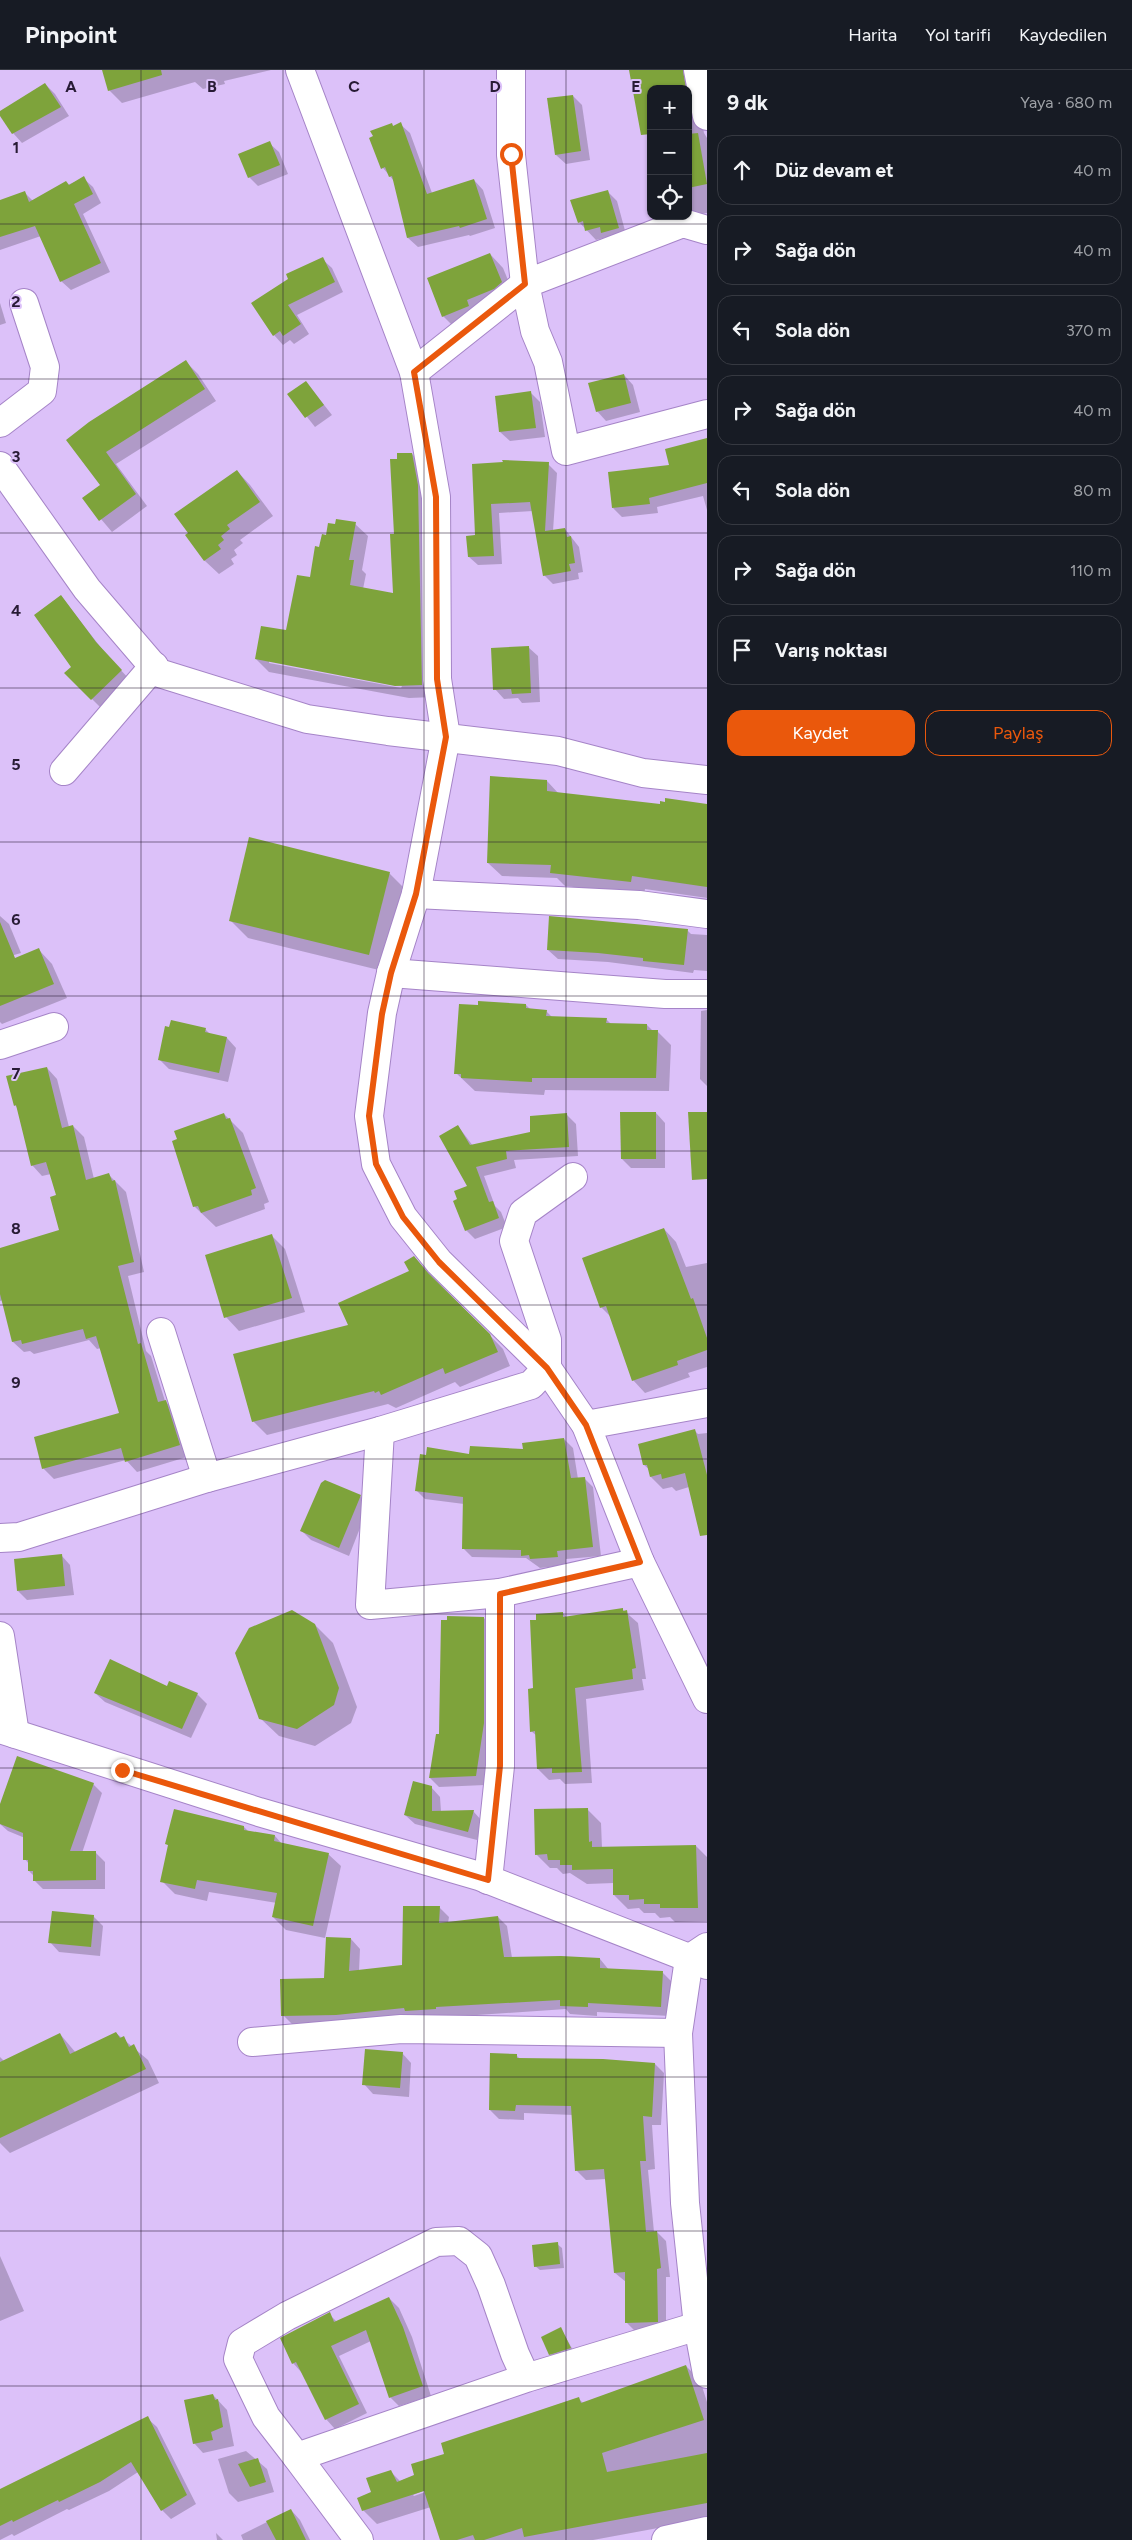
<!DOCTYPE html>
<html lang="tr">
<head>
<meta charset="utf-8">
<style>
  body { margin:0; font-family:Figtree,sans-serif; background:#242831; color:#f1f3f6 }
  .controls { position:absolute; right:15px; top:15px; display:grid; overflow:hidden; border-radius:10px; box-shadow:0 1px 4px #0004 }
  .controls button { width:45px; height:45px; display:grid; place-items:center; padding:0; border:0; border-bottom:1px solid #363941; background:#171b24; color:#f1f3f6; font:25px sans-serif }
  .stop { position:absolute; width:15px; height:15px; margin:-11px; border:4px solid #ea580c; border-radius:50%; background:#fff }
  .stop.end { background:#ea580c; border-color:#fff; box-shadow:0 1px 5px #0008 }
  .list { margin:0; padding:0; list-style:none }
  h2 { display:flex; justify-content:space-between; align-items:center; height:65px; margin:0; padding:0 20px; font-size:21px }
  h2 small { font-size:16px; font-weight:400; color:#9ea1a6 }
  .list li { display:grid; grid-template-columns:32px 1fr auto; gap:15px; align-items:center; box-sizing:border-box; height:70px; margin:0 10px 10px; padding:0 10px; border:1px solid #363941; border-radius:15px }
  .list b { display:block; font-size:19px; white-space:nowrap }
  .list em { font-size:16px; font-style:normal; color:#9ea1a6 }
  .actions { display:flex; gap:10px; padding:15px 20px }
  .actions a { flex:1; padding:11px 0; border:1px solid #ea580c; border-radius:15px; text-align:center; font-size:18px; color:#ea580c }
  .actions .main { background:#ea580c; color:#fff }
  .icon { flex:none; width:28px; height:28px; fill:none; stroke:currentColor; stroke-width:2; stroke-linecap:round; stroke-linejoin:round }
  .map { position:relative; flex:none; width:707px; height:2470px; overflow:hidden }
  header { display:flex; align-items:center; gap:30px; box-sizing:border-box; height:70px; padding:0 25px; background:#171b24; border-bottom:1px solid #363941 }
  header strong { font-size:24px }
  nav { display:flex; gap:28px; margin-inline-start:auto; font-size:18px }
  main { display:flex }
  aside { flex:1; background:#171b24 }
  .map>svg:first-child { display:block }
</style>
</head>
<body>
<header>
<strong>Pinpoint</strong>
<nav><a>Harita</a><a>Yol tarifi</a><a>Kaydedilen</a></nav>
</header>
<main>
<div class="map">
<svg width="707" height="2470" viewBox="0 0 707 2470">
  <rect width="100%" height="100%" fill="#dcc1f9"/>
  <g fill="#0003" fill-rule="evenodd">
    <path d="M103 0H271L224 11 225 14 203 19 195 12 122 33 109 20Z"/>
    <path d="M630 0H691L704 63 707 68V143L670 150 688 146V19H651Z"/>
    <path d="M45 14 55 24 69 46 22 73 13 63 0 43Z"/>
    <path d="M573 26 582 35 590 90 566 94 556 85Z"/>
    <path d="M391 54 394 57 400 54 410 63 432 123 474 110 483 120 495 158 470 166 469 165 418 177 408 168 394 111 383 98 374 67Z"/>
    <path d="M269 73 279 82 288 104 258 116 249 107Z"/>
    <path d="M83 108 93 117 101 133 83 144 110 202 71 220 61 211 41 166 0 180V131L25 123 33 131Z"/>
    <path d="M608 122 617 131 627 168 612 172 607 167 596 170 579 152Z"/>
    <path d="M490 184 503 198 515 227 457 260 443 246Z"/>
    <path d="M322 189 332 198 343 222 297 245 309 264 294 274 290 270 283 275 274 265 253 233Z"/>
    <path d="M0 233 6 253 0 255Z"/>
    <path d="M186 292 198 304 216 331 116 394 147 436 112 462 84 429 102 416 68 370Z"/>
    <path d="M624 305 633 315 640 342 606 351 597 341Z"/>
    <path d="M306 312 332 345 315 357 289 324Z"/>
    <path d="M531 323 540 332 545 367 510 371 500 362Z"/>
    <path d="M707 370V440L703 426 657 437 658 443 622 447 613 438Z"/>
    <path d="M412 384 425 397 434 627 409 628 269 602 256 589 287 562 311 509 321 478 327 467 355 454 368 466 362 500 366 504 363 519 394 524 398 390ZM269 591 402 616 401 618 269 593Z"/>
    <path d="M548 394 557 403 553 461 565 459 579 477 583 502 578 503 579 509 553 514 544 505 533 441 499 443 502 494 478 495 469 487 476 466 473 395Z"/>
    <path d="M237 401 250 415 273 446 240 470 243 473 234 480 237 485 231 489 234 494 219 504 205 491 187 466Z"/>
    <path d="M61 526 105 583 130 610 101 638 66 603 73 597Z"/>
    <path d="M528 577 538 586 540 632 522 633 518 628 504 629 495 619Z"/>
    <path d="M547 711 559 724 661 735H707V828L645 819 644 825 565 816 557 808 502 806 488 793Z"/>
    <path d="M389 803 407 821 387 902 248 868 230 850Z"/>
    <path d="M0 846 9 854 21 883 0 889Z"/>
    <path d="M687 860 691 864 707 865V901L694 900 693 903 608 892 558 889 548 880Z"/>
    <path d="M39 880 52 894 67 928 2 954 0 952V906Z"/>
    <path d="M526 935 531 940 546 941 552 947 606 949 612 955H647L653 961 658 962 671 975 669 1021 545 1020 544 1025 475 1021 456 1003Z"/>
    <path d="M707 940V1016L700 1009 701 941Z"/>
    <path d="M170 959H205L211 965 227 968 236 978 228 1012 169 999 159 989Z"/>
    <path d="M47 998 57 1009 69 1057 73 1056 84 1067 94 1109 109 1105 126 1122 144 1202 128 1206 146 1281 151 1286 165 1331 176 1342 190 1386 137 1402 126 1390 54 1409 43 1398 121 1344 101 1278 97 1279 89 1270 34 1284 30 1281 24 1282 13 1272 3 1230 0 1231V1179L61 1161 57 1126 51 1104 42 1106 32 1095 18 1039 15 1035Z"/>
    <path d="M656 1043 665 1053V1098H631L622 1089Z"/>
    <path d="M224 1044 243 1063 269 1132 264 1134 265 1139 216 1157 195 1137Z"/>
    <path d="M567 1045 576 1054 578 1086 514 1090 516 1098 484 1106 495 1136 501 1142 507 1157 475 1169 466 1160 469 1117 458 1056 473 1076 532 1063Z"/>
    <path d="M664 1159 676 1172 686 1197 707 1193V1297L688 1303 690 1307 645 1323 633 1310 611 1247 601 1237Z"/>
    <path d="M271 1165 285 1179 305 1242 239 1261 226 1247Z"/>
    <path d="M414 1187 503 1279 510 1296 460 1317 455 1312 396 1338 388 1334 267 1365 253 1351 411 1201Z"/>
    <path d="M695 1361 698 1364 707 1363V1449L689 1417 676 1421 672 1417 663 1419 651 1407 650 1400 644 1395Z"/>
    <path d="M564 1369 573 1378 578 1409 584 1408 593 1417 601 1486 566 1489V1495L540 1498 526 1488 472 1487 463 1478 464 1434 425 1429 416 1420 471 1385 524 1381Z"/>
    <path d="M360 1426 369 1435 349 1486 311 1470 302 1461Z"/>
    <path d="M61 1485 70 1495 74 1525 27 1530 18 1521Z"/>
    <path d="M622 1539 638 1553 646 1609H642L644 1620 586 1629 592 1713 565 1714 560 1709 549 1710 538 1699 537 1666 531 1661 537 1551 563 1543 567 1548Z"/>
    <path d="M484 1548 493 1558V1663L485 1715 439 1717 430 1708Z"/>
    <path d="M315 1555 333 1573 357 1637 351 1653 315 1676 279 1666 260 1648Z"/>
    <path d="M95 1623 197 1624 207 1634 191 1668 105 1632Z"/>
    <path d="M93 1714 102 1723 82 1783H96L105 1792V1819H43L34 1810V1806L29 1801V1794L25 1789V1768L8 1761 0 1754V1748Z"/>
    <path d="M431 1717 440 1727 441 1742 473 1741 482 1751 477 1770 415 1754 405 1745Z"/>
    <path d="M587 1739 601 1753 602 1778 696 1776 707 1787V1851L675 1852 670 1847 660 1848 655 1843H644L639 1838 628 1839 614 1825V1813L587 1814 570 1803 563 1804 557 1798H550L536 1784Z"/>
    <path d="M244 1757 249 1762 275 1766 282 1774 328 1784 341 1796 325 1868 286 1860 273 1847 277 1833 209 1822 207 1831 175 1824 162 1811 169 1776 167 1774Z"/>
    <path d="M439 1837 449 1847 448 1853 498 1847 507 1856 512 1888 600 1889 609 1900 663 1903 672 1912 670 1946 597 1942V1946L570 1944 566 1939 346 1954H292L283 1945 325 1909 351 1869 360 1879 359 1901 403 1896Z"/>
    <path d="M93 1846 103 1856 100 1886 59 1882 50 1872Z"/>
    <path d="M116 1963 148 1990 159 2013 10 2083 0 2073V1987L4 1991 60 1964 76 1983Z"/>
    <path d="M402 1983 411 1993 409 2027 373 2024 364 2014Z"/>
    <path d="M516 1985 520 1989 655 1994 664 2003 661 2055H652L655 2099 648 2100 654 2162H657L666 2171 670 2207H666V2261L636 2262 627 2253 626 2212 615 2203 606 2109 586 2110 577 2101 573 2045 524 2043V2050L499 2049 490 2040Z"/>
    <path d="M557 2174 562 2178 564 2198 540 2200 535 2196Z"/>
    <path d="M0 2186 24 2241 0 2251Z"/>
    <path d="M389 2228 399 2238 412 2267 431 2326 399 2336 390 2327 371 2271 339 2286 367 2343 335 2359 326 2349 302 2303 293 2293 329 2244 337 2252Z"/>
    <path d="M561 2259 574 2282 555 2288 550 2284Z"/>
    <path d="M686 2296 700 2310 707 2332V2449L593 2470H441L431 2437 377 2454 363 2440 372 2423 391 2402 400 2411 416 2405 446 2384 579 2329 583 2333ZM430 2418 431 2420 414 2426 413 2425Z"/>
    <path d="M213 2325 227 2340 234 2376 203 2383 194 2373Z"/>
    <path d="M147 2348 157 2357 196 2434 171 2449 162 2440 138 2402 109 2421 69 2440 67 2439 14 2466 12 2464 0 2470V2420Z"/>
    <path d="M246 2381 267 2399 274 2422 238 2432 229 2423 218 2389Z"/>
    <path d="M291 2440 300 2450 310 2470H243L241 2465Z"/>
    <path d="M216 2463 223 2470H217Z"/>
  </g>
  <g fill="#7ea33b">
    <path d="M102 0H161L162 5 108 21Z"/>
    <path d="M629 0H683L686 19H651V64L641 65Z"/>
    <path d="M45 13 61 37 12 64 0 46V41Z"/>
    <path d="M573 25 581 81 555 85 547 28Z"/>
    <path d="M401 52 427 124 474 109 487 149 460 158 459 156 407 168 392 106 389 107 385 97 381 99 369 68 373 66 370 61 392 53 393 56Z"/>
    <path d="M698 63 707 114 688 118V64Z"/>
    <path d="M270 71 280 95 248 108 238 84Z"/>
    <path d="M84 106 93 124 74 134 101 193 60 212 35 156 0 167V130L25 121 29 132 66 111 69 115Z"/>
    <path d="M608 120 619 158 601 163 600 157 585 161 583 151 578 153 570 130Z"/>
    <path d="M490 183 502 212 494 219 467 230 469 236 442 247 427 208Z"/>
    <path d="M323 187 335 212 288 235 301 254 283 266 280 261 273 266 251 233 288 209 286 204Z"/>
    <path d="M186 290 205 319 106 382 136 424 99 451 82 428 100 415 66 370 89 352Z"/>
    <path d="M624 304 631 333 596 342 588 313Z"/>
    <path d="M306 311 324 335 305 348 287 324Z"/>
    <path d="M531 321 536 358 499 362 495 326Z"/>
    <path d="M707 368V413L649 428 650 434 612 438 608 402 669 395 665 379Z"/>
    <path d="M397 383H412L418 415 422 615 395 616 255 589 261 556 286 560 297 505 310 507 315 476 319 477 322 464 326 465 328 453 335 454 336 449 356 452 349 490H354L350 515 393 523 390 464H394L390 389H397Z"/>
    <path d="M502 390 549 392 545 461 565 458 567 467 571 466 575 493 569 494 571 501 543 506 530 432 491 434 494 486 468 487 466 466 475 465 472 394 503 392Z"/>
    <path d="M237 400 260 432 227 455 230 459 221 466 224 470 218 475 221 479 204 491 185 465 188 463 174 444Z"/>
    <path d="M61 525 96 572 122 600 91 630 64 603 71 597 34 545Z"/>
    <path d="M529 576 531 623 512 624 511 619 493 620 491 578Z"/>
    <path d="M490 706 547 710V721L660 734V731L665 732V728L707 734V817L632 806 631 812 550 803 551 795 487 793Z"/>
    <path d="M249 767 390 802 369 885 229 851Z"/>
    <path d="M549 846 688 859 684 895 643 891V888L598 883 547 880Z"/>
    <path d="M0 852 15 888 39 878 54 914 0 936Z"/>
    <path d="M478 931 526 934V938L547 940 546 946 607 948 606 953 647 954V960H658L656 1008H532V1012L461 1008V1004H454L459 934 478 935Z"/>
    <path d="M171 950 206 958 205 962 227 967 219 1003 158 990 165 956 169 957Z"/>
    <path d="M47 997 62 1058 73 1055 86 1110 109 1103 112 1111 115 1110 134 1192 118 1196 138 1274 141 1273 158 1332 166 1330 180 1375 125 1392 121 1378 42 1399 34 1367 119 1343 96 1266 86 1269 83 1259 22 1274 21 1270 12 1272 0 1224V1178L59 1160 50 1127 56 1125 46 1092 31 1096 16 1035 14 1036 6 1006Z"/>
    <path d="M620 1042H656V1089H621Z"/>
    <path d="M688 1042H707V1109L692 1110Z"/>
    <path d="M224 1043 226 1049 230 1048 256 1118 251 1120 252 1125 201 1143 198 1136 193 1137 172 1071 177 1069 174 1061Z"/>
    <path d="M567 1043 569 1077 506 1081 507 1089 476 1097 489 1132 493 1131 499 1148 465 1161 453 1131 457 1129 454 1121 467 1116 439 1066 458 1055 470 1075 530 1062V1046Z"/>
    <path d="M664 1158 691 1229 693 1228 707 1268V1280L677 1291 678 1295 632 1311 606 1236 600 1238 582 1188Z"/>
    <path d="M272 1164 292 1228 224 1248 205 1185Z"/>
    <path d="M414 1186 428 1203 490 1264 498 1282 445 1304 443 1298 381 1325 379 1321 375 1323 374 1321 252 1352 233 1284 348 1255 338 1233 409 1201 404 1192Z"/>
    <path d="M695 1359 707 1405V1465L700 1466 685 1403 662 1409 661 1404 650 1407 647 1395H643L638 1374Z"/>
    <path d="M564 1368 571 1408 585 1407 593 1477 557 1481 558 1487 530 1489 529 1485 521 1486V1480L462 1479 463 1427 415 1421 420 1384 426 1385 427 1377 469 1384 470 1376 523 1379 522 1373Z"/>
    <path d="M325 1410 361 1425 339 1478 300 1461 321 1413Z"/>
    <path d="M62 1484 65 1516 17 1521 14 1489Z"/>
    <path d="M623 1538V1541L627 1540 636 1598 632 1599 633 1609 575 1618 582 1702 552 1703V1698L537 1699 535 1661 530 1662 528 1619 533 1618 530 1550H536V1544L563 1542V1547Z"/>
    <path d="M292 1540 315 1554 339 1618 334 1635 297 1659 259 1649 235 1583 249 1558Z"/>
    <path d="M447 1546 484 1547V1653L476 1706 429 1708 436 1664H439L441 1550H447Z"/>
    <path d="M110 1589 167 1616 169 1611 198 1623 182 1659 94 1623Z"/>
    <path d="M17 1686 94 1713 70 1781H96V1810L33 1811V1801H28V1790H23V1763L0 1754V1734Z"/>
    <path d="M413 1711 432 1716V1741L474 1740 468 1762 404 1745Z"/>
    <path d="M588 1738 589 1772 592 1771V1777L696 1775 698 1838H660V1834H644V1829L629 1830V1825H613V1799L572 1800V1795H560V1790H548L547 1784 535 1785 534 1739Z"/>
    <path d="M174 1739 244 1756V1760L275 1765 274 1771 329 1783 313 1856 272 1847 277 1823 197 1810 195 1819 160 1812 168 1775 165 1774Z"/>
    <path d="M403 1836H440L439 1853 498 1846 504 1887 561 1886 600 1888V1898L663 1901 661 1937 588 1933V1937L560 1936V1930L436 1937V1939L405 1941 404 1938 336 1945 281 1946 280 1909 324 1908 326 1867 351 1868 349 1901 402 1895Z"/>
    <path d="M52 1841 94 1845 91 1877 48 1873Z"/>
    <path d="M116 1962 120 1968 124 1966 129 1977 134 1974 146 1999 0 2068V1992L60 1963 70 1984Z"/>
    <path d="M365 1979 403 1982 400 2018 362 2015Z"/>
    <path d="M490 1983 517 1984V1988L603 1989 655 1993 652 2047 643 2046 646 2091H640L646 2162 657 2161 661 2198 657 2199 658 2252 625 2253V2202L614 2203 604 2099 575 2101 571 2036 516 2035 515 2041 489 2040Z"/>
    <path d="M558 2172 560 2194 534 2197 532 2175Z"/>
    <path d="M389 2227 403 2257 423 2316 389 2328 366 2260 331 2276 359 2334 325 2350 296 2292 292 2294 280 2268 330 2242 334 2252Z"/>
    <path d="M561 2257 571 2278 549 2285 541 2267Z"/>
    <path d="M686 2295 704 2350 602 2383 607 2402 707 2383V2433L524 2467 522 2458 484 2470H475L473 2465 457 2470H440L424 2421 362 2441 357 2428 371 2422 366 2408 391 2400 397 2412 414 2405 411 2394 444 2384 441 2373 579 2327 581 2333Z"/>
    <path d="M213 2324 215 2330 218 2329 223 2357 211 2362 213 2370 193 2374 184 2330Z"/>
    <path d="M148 2346 187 2425 161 2441 131 2392 100 2412 59 2432 58 2430 13 2452 12 2450 0 2456V2419Z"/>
    <path d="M258 2388 266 2412 250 2417 238 2394Z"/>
    <path d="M291 2439 306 2470H276L266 2451Z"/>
  </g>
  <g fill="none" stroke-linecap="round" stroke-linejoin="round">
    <defs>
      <g id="minor">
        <path d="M511 0V85L525 214 535 261 548 292 566 381 707 344"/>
        <path d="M698 0 707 46"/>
        <path d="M414 302 525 214 683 153 707 160"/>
        <path d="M0 353 42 321 45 297 24 233"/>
        <path d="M0 396 87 519 159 603 307 649 388 661 558 681 643 703 707 710"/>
        <path d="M64 701 154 596"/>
        <path d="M416 824 639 835 707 844"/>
        <path d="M391 903 665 924H707"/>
        <path d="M0 975 54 957"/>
        <path d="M161 1262 207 1408"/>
        <path d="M586 1355 707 1333"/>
        <path d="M380 1361 370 1535 500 1523 640 1492"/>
        <path d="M0 1468 19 1467 207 1408 380 1361 531 1315 547 1298V1270L514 1171 523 1143 573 1107"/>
        <path d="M0 1566 15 1664"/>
        <path d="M0 1659 259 1742 479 1806 707 1895"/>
        <path d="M488 1810 500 1696V1523"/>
        <path d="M252 1972 401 1959 678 1963"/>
        <path d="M526 2308 515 2284 491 2215 478 2186 459 2171 436 2172 287 2246 242 2273 238 2289 266 2347 297 2387 526 2308 698 2256"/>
        <path d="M297 2387 359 2470"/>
        <path d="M666 2470 707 2461"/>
      </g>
      <g id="major">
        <path d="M300 0 414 302 436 427 437 609 446 667 416 824 391 903 382 943 369 1046 376 1094 403 1147 439 1192 547 1298 586 1355 640 1492 707 1629"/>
        <path d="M707 1877 689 1889 678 1963 685 2133 698 2256 707 2304"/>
      </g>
    </defs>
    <use href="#minor" stroke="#a584c7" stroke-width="30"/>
    <use href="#major" stroke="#a584c7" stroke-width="30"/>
    <use href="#minor" stroke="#fff" stroke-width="28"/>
    <use href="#major" stroke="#fff" stroke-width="28"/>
  </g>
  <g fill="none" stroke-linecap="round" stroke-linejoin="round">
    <path stroke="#ea580c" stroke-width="6" d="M122 1700 488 1810 500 1696V1524L640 1492 586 1355 547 1298 439 1192 403 1147 376 1094 369 1046 382 944 391 903 416 824 446 667 437 609 436 427 414 302 525 214 511 84"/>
  </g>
  <path fill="none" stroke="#281b35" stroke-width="1" stroke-opacity="0.55" d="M141 0V2470M283 0V2470M424 0V2470M566 0V2470M0 154H707M0 309H707M0 463H707M0 618H707M0 772H707M0 926H707M0 1081H707M0 1235H707M0 1389H707M0 1544H707M0 1698H707M0 1852H707M0 2007H707M0 2161H707M0 2316H707"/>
  <g font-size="16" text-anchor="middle" font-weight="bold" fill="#281b35" stroke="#dcc1f9" stroke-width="4" stroke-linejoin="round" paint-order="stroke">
    <text x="71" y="22">A</text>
    <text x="212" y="22">B</text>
    <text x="354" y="22">C</text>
    <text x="495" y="22">D</text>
    <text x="636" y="22">E</text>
    <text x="16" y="83">1</text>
    <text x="16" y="237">2</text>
    <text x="16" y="392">3</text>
    <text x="16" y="546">4</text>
    <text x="16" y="700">5</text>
    <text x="16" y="855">6</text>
    <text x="16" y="1009">7</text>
    <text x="16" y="1164">8</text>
    <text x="16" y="1318">9</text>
  </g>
</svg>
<div class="controls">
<button>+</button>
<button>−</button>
<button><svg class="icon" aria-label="locate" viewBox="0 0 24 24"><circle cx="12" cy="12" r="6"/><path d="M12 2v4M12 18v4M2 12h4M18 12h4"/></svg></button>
</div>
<div class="stop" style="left:511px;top:84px"></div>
<div class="stop end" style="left:122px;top:1700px"></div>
</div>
<aside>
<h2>9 dk<small>Yaya · 680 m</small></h2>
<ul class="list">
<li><svg class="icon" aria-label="ahead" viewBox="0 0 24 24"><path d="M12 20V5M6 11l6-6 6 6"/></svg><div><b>Düz devam et</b></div><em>40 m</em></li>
<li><svg class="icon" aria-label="right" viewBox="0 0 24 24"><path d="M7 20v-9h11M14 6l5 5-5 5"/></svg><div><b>Sağa dön</b></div><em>40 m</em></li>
<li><svg class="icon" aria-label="left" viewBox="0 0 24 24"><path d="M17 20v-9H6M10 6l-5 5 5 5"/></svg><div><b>Sola dön</b></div><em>370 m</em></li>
<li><svg class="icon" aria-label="right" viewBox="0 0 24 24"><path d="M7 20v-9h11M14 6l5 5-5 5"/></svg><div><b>Sağa dön</b></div><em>40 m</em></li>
<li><svg class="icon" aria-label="left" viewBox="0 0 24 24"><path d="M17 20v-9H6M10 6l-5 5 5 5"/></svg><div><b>Sola dön</b></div><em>80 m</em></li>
<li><svg class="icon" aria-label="right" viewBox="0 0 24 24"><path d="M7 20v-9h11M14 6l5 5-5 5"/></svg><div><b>Sağa dön</b></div><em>110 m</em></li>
<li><svg class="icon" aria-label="arrive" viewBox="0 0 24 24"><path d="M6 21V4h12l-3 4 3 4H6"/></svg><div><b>Varış noktası</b></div></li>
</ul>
<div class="actions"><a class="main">Kaydet</a><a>Paylaş</a></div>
</aside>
</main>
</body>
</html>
